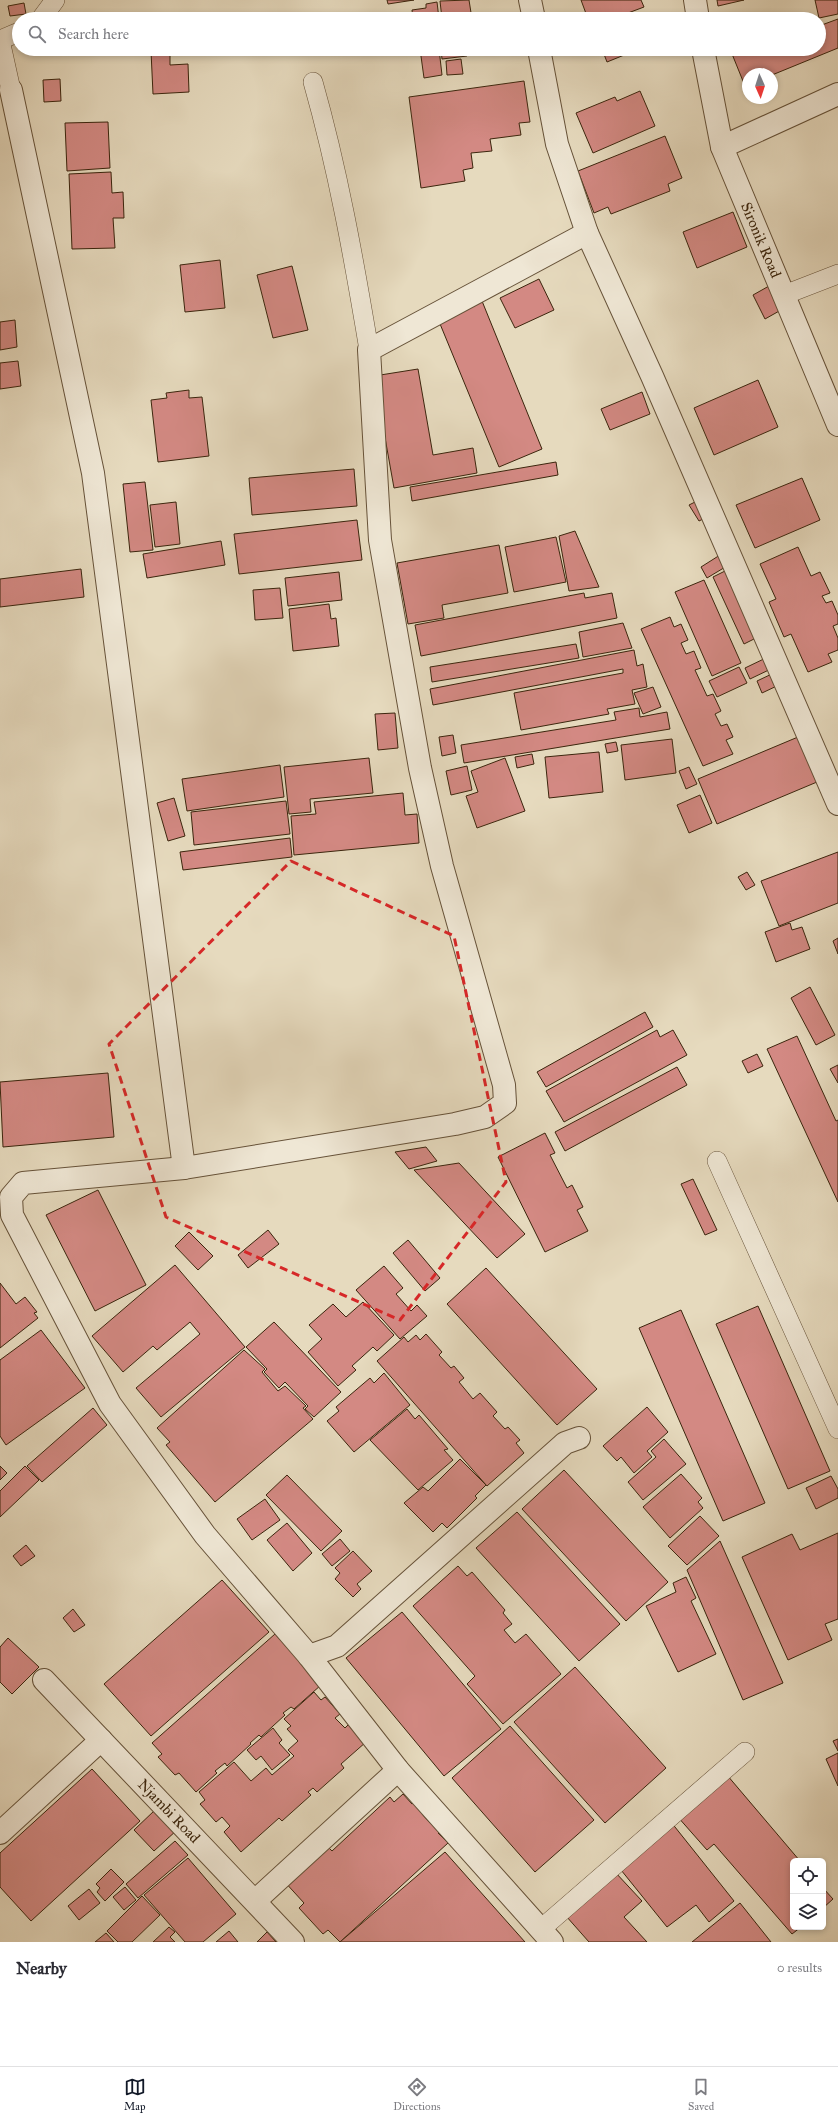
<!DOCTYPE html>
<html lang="en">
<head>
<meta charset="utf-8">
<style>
  body { margin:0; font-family:"IM FELL Great Primer",serif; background:#f2f2f3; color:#2b2b33 }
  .controls { position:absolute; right:12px; bottom:12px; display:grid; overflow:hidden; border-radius:6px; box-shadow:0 2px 6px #0003 }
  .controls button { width:36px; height:36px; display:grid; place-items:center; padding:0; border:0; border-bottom:1px solid #e1e1e2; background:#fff; color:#2b2b33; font:20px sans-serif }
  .compass { position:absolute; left:742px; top:68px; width:36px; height:36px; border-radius:50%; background:#fff; box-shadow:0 2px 6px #0003; rotate:177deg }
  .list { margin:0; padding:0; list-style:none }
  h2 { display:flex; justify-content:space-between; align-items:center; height:52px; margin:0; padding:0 16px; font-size:17px }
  h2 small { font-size:13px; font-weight:400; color:#7c7c81 }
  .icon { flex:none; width:22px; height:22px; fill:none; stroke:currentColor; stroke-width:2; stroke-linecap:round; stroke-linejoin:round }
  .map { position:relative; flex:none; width:838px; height:1942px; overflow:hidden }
  .search { position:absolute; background:#fff; box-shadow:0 2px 6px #0003; left:12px; right:12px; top:12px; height:44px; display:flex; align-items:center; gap:10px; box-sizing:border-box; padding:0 14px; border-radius:22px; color:#7c7c81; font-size:15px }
  .sheet { height:124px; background:#fff }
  nav { display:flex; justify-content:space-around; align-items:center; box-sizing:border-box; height:56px; border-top:1px solid #e1e1e2; background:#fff; font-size:11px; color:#7c7c81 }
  nav a { display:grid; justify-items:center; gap:2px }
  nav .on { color:#111827 }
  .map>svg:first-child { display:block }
</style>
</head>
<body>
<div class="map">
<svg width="838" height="1942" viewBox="0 0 838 1942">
  <rect width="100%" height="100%" fill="#e6dabe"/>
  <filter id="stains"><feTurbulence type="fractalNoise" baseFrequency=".005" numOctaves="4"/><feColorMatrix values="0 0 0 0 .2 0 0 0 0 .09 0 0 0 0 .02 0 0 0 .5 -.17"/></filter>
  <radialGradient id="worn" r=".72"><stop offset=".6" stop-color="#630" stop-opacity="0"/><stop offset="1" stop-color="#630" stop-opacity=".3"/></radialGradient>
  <g fill="#d38983" stroke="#3b250d">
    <path d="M387 0H414L388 4Z"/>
    <path d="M469 0 472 19H442L440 1Z"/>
    <path d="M581 0H641L644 7 612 19H588Z"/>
    <path d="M717 0H744L718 6Z"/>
    <path d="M815 0H838V14L819 18Z"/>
    <path d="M437 2 439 19H413L412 10 426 8V4Z"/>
    <path d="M24 3 26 14 10 16 8 6Z"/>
    <path d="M632 14 634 19H619Z"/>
    <path d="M838 19V48L772 75 748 74V84L745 86 730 49H819V26Z"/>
    <path d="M170 49V65L188 64 189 92 153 94 151 51Z"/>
    <path d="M420 49H439L442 75 424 78Z"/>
    <path d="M441 49H466L467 56 442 59Z"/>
    <path d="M602 49H639L607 62Z"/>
    <path d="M461 59 463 74 447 75 446 61Z"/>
    <path d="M60 79 61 101 44 102 43 80Z"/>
    <path d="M524 81 530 122 519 123 521 135 490 139 492 151 471 153 473 168 463 170 465 181 421 188 409 97Z"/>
    <path d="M640 91 655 126 593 153 576 113 615 97 617 101Z"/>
    <path d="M108 122 110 168 67 171 65 123Z"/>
    <path d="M665 136 682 178 668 184 670 191 611 214 608 207 594 213 578 171Z"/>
    <path d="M111 172 112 193 123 192 124 218H113L115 248 72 249 69 174Z"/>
    <path d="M733 212 747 247 697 268 683 232Z"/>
    <path d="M220 260 225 308 185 312 180 265Z"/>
    <path d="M292 266 308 330 273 338 257 275Z"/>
    <path d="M539 279 554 310 515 328 500 298Z"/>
    <path d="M769 286 781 310 765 319 753 295Z"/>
    <path d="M482 301 542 449 499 467 438 319Z"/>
    <path d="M15 320 17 347 0 350V322Z"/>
    <path d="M18 361 21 386 0 389V363Z"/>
    <path d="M418 369 433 455 473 448 477 473 394 488 374 376Z"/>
    <path d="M758 380 778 427 714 455 694 408Z"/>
    <path d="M189 390V398L202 397 209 456 158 462 151 400 167 398 166 393Z"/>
    <path d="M642 392 650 414 610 430 601 409Z"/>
    <path d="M556 462 558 475 412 501 410 487Z"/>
    <path d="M354 469 357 506 252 515 249 478Z"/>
    <path d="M802 478 820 520 755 548 736 505Z"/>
    <path d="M145 482 153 550 130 552 123 484Z"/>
    <path d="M699 500 709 516 699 521 689 505Z"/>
    <path d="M176 502 180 544 155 547 150 505Z"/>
    <path d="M357 520 362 560 239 574 234 534Z"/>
    <path d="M575 531 599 587 569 591 559 536Z"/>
    <path d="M556 537 566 582 514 592 505 547Z"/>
    <path d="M221 541 225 565 147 578 143 554Z"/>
    <path d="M499 545 508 593 442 605 444 618 408 624 397 563Z"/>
    <path d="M798 547 811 576 820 572 830 593 822 596 826 603 832 601 838 615V624L833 626 838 638V650L828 654 832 662 808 672 791 634 784 637 769 602 776 599 760 564Z"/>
    <path d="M720 555 727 566 707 578 701 567Z"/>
    <path d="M81 569 84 597 0 607V579Z"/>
    <path d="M729 569 760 636 744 644 713 577Z"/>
    <path d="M339 572 342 600 288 606 285 578Z"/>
    <path d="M704 580 741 663 712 676 675 592Z"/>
    <path d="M280 588 283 618 255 620 253 590Z"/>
    <path d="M584 593 585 598 612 593 617 618 421 656 415 625Z"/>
    <path d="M329 604 331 619 336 618 339 646 293 651 289 609Z"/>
    <path d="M670 617 674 627 681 624 688 640 681 643 686 654 694 651 701 668 695 670 707 696 713 694 721 711 715 714 721 726 727 724 733 737 726 740 733 754 703 766 641 629Z"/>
    <path d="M623 623 632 648 583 657 579 632Z"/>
    <path d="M576 644 579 658 432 682 430 667Z"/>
    <path d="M634 650 637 666 643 664 647 687 632 690 635 704 607 709 609 714 521 730 514 693 623 673V669L433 705 430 689Z"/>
    <path d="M770 656 775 667 750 679 745 668Z"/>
    <path d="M739 667 747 683 717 697 709 681Z"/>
    <path d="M776 672 781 684 762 693 757 681Z"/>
    <path d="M653 687 661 707 643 714 634 693Z"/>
    <path d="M639 708 640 717 667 712 670 729 464 763 461 745 616 720 614 712Z"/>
    <path d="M395 713 398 748 378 750 375 714Z"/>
    <path d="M453 735 456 753 442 756 439 737Z"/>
    <path d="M798 737 817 782 717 824 698 779Z"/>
    <path d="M672 739 676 773 625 780 621 745Z"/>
    <path d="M616 742 618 751 607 753 605 744Z"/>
    <path d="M599 752 603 792 549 798 545 757Z"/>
    <path d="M532 754 534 764 517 768 515 757Z"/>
    <path d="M369 758 373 793 310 799 311 812 289 814 284 767Z"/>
    <path d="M505 758 525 811 477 828 466 796 478 792 471 771Z"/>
    <path d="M280 765 284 797 187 811 182 779Z"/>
    <path d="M467 766 472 790 451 795 446 771Z"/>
    <path d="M689 767 697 784 686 789 679 771Z"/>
    <path d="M403 793 405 815 417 814 419 843 294 855 291 816 316 814 314 802Z"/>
    <path d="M700 795 712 823 689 833 677 805Z"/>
    <path d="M174 798 185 836 168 841 157 803Z"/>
    <path d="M286 801 290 834 194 845 191 812Z"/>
    <path d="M290 838 292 857 183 870 180 852Z"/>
    <path d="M838 852V903L779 926 761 881Z"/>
    <path d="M747 872 755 885 746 890 738 877Z"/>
    <path d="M790 923 792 930 802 927 810 949 776 962 765 932Z"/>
    <path d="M838 938V954L833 941Z"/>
    <path d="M810 987 835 1035 816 1045 791 998Z"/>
    <path d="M645 1012 653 1027 546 1087 537 1072Z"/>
    <path d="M657 1030 660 1037 673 1030 687 1055 564 1122 546 1091Z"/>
    <path d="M797 1036 836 1121 838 1120V1202L767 1049Z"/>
    <path d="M757 1054 763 1066 748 1073 742 1061Z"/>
    <path d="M838 1065V1083L830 1069Z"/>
    <path d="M677 1067 687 1085 565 1151 555 1132Z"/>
    <path d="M108 1073 114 1137 3 1147 0 1082Z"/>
    <path d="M545 1133 555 1153 550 1155 567 1188 572 1185 583 1207 577 1210 588 1231 545 1252 498 1157Z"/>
    <path d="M426 1147 437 1161 409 1169 395 1152Z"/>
    <path d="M459 1163 525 1234 497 1258 414 1170Z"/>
    <path d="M693 1179 717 1230 705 1235 681 1184Z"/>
    <path d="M98 1190 146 1285 95 1311 46 1215Z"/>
    <path d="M268 1230 279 1244 248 1268 238 1255Z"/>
    <path d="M189 1232 213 1256 198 1270 175 1246Z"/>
    <path d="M408 1240 440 1278 425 1291 393 1253Z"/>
    <path d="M175 1265 245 1347 161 1417 136 1388 200 1334 190 1322 157 1350 153 1346 123 1372 92 1336Z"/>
    <path d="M384 1266 403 1288 396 1294 411 1311 417 1305 427 1316 400 1339 356 1290Z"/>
    <path d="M486 1268 597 1389 557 1425 447 1304Z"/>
    <path d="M0 1283 16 1304 25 1297 37 1312 34 1313 38 1318 0 1348Z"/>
    <path d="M363 1302 394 1335 377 1351 373 1347 352 1366 356 1370 338 1386 308 1352 322 1339 309 1325 333 1304 346 1317Z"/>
    <path d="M758 1306 830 1471 788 1489 716 1324Z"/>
    <path d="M681 1310 765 1503 723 1521 639 1328Z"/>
    <path d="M274 1322 341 1392 314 1417 305 1409 308 1406 285 1382 279 1388 264 1372 267 1369 246 1347Z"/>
    <path d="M41 1330 85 1388 6 1445 0 1436V1360Z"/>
    <path d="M426 1334 442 1352 439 1355 451 1368 454 1366 464 1378 459 1382 473 1399 480 1393 497 1412 493 1416 505 1429 508 1427 520 1440 516 1443 524 1453 487 1486 377 1361 404 1337 408 1342 416 1335 420 1340Z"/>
    <path d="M244 1350 265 1369 262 1372 278 1391 285 1386 306 1406 303 1408 313 1419 215 1502 166 1445 170 1442 157 1428Z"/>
    <path d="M384 1373 410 1405 354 1452 327 1421 339 1411 336 1407 370 1378 374 1383Z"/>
    <path d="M647 1407 668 1432 647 1451 652 1457 634 1473 621 1457 617 1461 603 1446Z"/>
    <path d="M93 1408 107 1425 42 1482 27 1466Z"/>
    <path d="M407 1409 415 1419 419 1415 448 1449 444 1450 453 1460 418 1490 370 1440Z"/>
    <path d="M664 1439 686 1464 643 1500 628 1482 656 1457 651 1451Z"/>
    <path d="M460 1459 486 1485 475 1496 477 1498 447 1528 442 1523 433 1532 404 1503 423 1487 428 1491Z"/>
    <path d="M0 1466 7 1473 0 1480Z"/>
    <path d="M25 1466 39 1480 0 1517V1491Z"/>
    <path d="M564 1470 668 1582 626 1621 522 1509Z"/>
    <path d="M681 1474 702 1498 698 1502 703 1508 670 1538 643 1507Z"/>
    <path d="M287 1475 342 1531 321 1551 266 1495Z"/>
    <path d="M831 1476 838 1489V1498L816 1509 806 1488Z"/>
    <path d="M265 1499 280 1520 252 1540 237 1519Z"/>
    <path d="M517 1512 620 1624 579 1661 476 1548Z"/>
    <path d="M700 1516 719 1536 687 1565 668 1546Z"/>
    <path d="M287 1523 312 1553 293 1571 267 1540Z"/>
    <path d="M838 1533V1619L825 1624 832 1640 788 1660 742 1557 792 1534 800 1550Z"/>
    <path d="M340 1539 350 1551 332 1566 322 1554Z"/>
    <path d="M720 1541 783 1683 743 1700 687 1570Z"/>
    <path d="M26 1545 35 1556 21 1566 13 1556Z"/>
    <path d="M353 1551 372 1571 357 1584 361 1589 353 1597 335 1579 340 1573 335 1568Z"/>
    <path d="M458 1566 467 1576 472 1572 505 1610 503 1613 512 1624 504 1630 515 1643 526 1634 561 1674 503 1724 467 1684 475 1676 413 1606Z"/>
    <path d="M686 1577 696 1598 691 1601 716 1654 678 1672 646 1606 676 1592 673 1583Z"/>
    <path d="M222 1580 269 1632 151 1736 104 1684Z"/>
    <path d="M73 1609 85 1625 74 1632 63 1618Z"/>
    <path d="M402 1612 501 1729 444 1776 346 1658Z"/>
    <path d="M275 1634 321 1685 294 1709 291 1707 283 1713 285 1715 261 1737 259 1735 250 1743 251 1744 227 1766 225 1763 215 1771 217 1773 196 1792 179 1773 175 1775 158 1757 162 1754 152 1743Z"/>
    <path d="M8 1638 39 1667 12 1694 0 1682V1647Z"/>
    <path d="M575 1667 666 1768 605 1823 514 1722Z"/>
    <path d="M314 1692 321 1700 325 1697 340 1714 335 1718 345 1728 349 1724 366 1742 341 1764 344 1768 317 1792 313 1788 308 1792 311 1795 282 1821 279 1818 241 1852 224 1832 230 1826 222 1817 216 1822 200 1804 205 1800 199 1792 234 1762 251 1781 266 1768 272 1775 294 1756 288 1750 298 1741 287 1729 291 1726 284 1719Z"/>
    <path d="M510 1726 594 1820 535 1872 452 1778Z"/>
    <path d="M273 1728 282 1740 279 1743 290 1755 272 1770 261 1756 256 1760 247 1750Z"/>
    <path d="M838 1739V1751L833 1741Z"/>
    <path d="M838 1753V1786L826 1759Z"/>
    <path d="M92 1769 140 1821 31 1921 0 1887V1853Z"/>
    <path d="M727 1775 800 1861H793V1927H801L792 1934 714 1844 707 1850 677 1816Z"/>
    <path d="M403 1794 412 1804 417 1800 426 1810 422 1814 430 1823 435 1818 444 1827 438 1833 448 1843 340 1942 328 1930 323 1934 299 1908 304 1903 283 1880 328 1847 332 1851 390 1797 394 1802Z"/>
    <path d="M155 1810 177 1830 154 1851 134 1830Z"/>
    <path d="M671 1822 734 1901 709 1922 696 1905 667 1927 617 1865Z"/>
    <path d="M175 1841 188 1855 138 1898 126 1884Z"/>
    <path d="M445 1852 525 1942H340Z"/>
    <path d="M188 1858 236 1914 203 1942H185L144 1895Z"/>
    <path d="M111 1869 124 1882 105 1901 97 1892 100 1888 96 1884Z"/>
    <path d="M615 1872 642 1901 624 1917 647 1942H589L566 1916Z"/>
    <path d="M125 1887 136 1900 124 1910 113 1897Z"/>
    <path d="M823 1888 833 1899 823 1908Z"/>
    <path d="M89 1889 100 1903 79 1920 68 1906Z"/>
    <path d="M142 1896 160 1915 132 1942H118L107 1931Z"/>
    <path d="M740 1903 771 1942H692Z"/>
    <path d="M169 1927 175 1932 170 1937 175 1942H153Z"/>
    <path d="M229 1931 238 1942H216Z"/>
    <path d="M267 1932 276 1942H257Z"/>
    <path d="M106 1933 114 1942H95Z"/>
  </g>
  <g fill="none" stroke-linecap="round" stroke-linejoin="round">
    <defs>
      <g id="service">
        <path d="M41 19 55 0"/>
        <path d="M0 40 11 90"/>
        <path d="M0 40 19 32"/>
        <path d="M313 82C338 170 354 260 369 350"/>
        <path d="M784 295 838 274"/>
        <path d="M717 1161 838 1429"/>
        <path d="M541 1929 745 1752"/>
      </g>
      <g id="minor">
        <path d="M530 0 534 19"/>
        <path d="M695 0 698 19"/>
        <path d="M539 49 557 144 587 233 652 376 838 804"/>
        <path d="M703 49 722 147 838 425"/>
        <path d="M11 90 93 473 184 1168"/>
        <path d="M722 147 838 94"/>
        <path d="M309 1656 337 1646 565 1443 579 1438"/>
        <path d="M44 1680 293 1942"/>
        <path d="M0 1833 101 1740"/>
        <path d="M255 1901 398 1770"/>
        <path d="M552 1942 398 1770 309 1656 205 1535 110 1404 12 1215 11 1197 23 1183 184 1168 455 1124 485 1117 505 1103 504 1085 442 866 420 768 380 540 369 350 587 233"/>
      </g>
    </defs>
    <use href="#service" stroke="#665239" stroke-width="20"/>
    <use href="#minor" stroke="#665239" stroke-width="24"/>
    <use href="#service" stroke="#efe7d5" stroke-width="19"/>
    <use href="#minor" stroke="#efe7d5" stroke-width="22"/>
  </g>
  <path fill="none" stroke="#d62828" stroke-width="3" stroke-dasharray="8 5" stroke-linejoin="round" d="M291 861 454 936 506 1182 400 1320 166 1217 109 1044Z"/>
  <g text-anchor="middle" stroke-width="4" stroke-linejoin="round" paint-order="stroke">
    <g font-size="15" fill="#3b250d" stroke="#efe7d5">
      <text transform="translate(761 240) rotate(67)" y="5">Sironik Road</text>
      <text transform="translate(169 1811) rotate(46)" y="5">Njambi Road</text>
    </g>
  </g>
  <rect width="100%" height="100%" filter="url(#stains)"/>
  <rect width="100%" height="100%" fill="url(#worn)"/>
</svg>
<div class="controls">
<button><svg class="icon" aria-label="locate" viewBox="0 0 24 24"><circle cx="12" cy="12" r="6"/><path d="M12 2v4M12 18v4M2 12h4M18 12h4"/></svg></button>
<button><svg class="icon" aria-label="layers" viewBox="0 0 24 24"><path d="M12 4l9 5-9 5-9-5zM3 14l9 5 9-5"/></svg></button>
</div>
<svg class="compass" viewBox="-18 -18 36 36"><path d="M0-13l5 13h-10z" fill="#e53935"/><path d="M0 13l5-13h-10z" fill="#7c7c81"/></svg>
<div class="search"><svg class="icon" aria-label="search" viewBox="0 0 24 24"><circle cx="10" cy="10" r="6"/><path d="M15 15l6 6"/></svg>Search here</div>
</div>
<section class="sheet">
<h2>Nearby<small>0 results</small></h2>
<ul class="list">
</ul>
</section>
<nav>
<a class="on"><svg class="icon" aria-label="map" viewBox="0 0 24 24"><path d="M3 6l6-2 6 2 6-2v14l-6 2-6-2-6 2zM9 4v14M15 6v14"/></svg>Map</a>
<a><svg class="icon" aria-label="directions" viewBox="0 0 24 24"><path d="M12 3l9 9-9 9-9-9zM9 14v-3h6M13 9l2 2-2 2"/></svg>Directions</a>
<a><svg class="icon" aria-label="saved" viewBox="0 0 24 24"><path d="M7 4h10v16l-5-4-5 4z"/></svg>Saved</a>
</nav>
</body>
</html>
